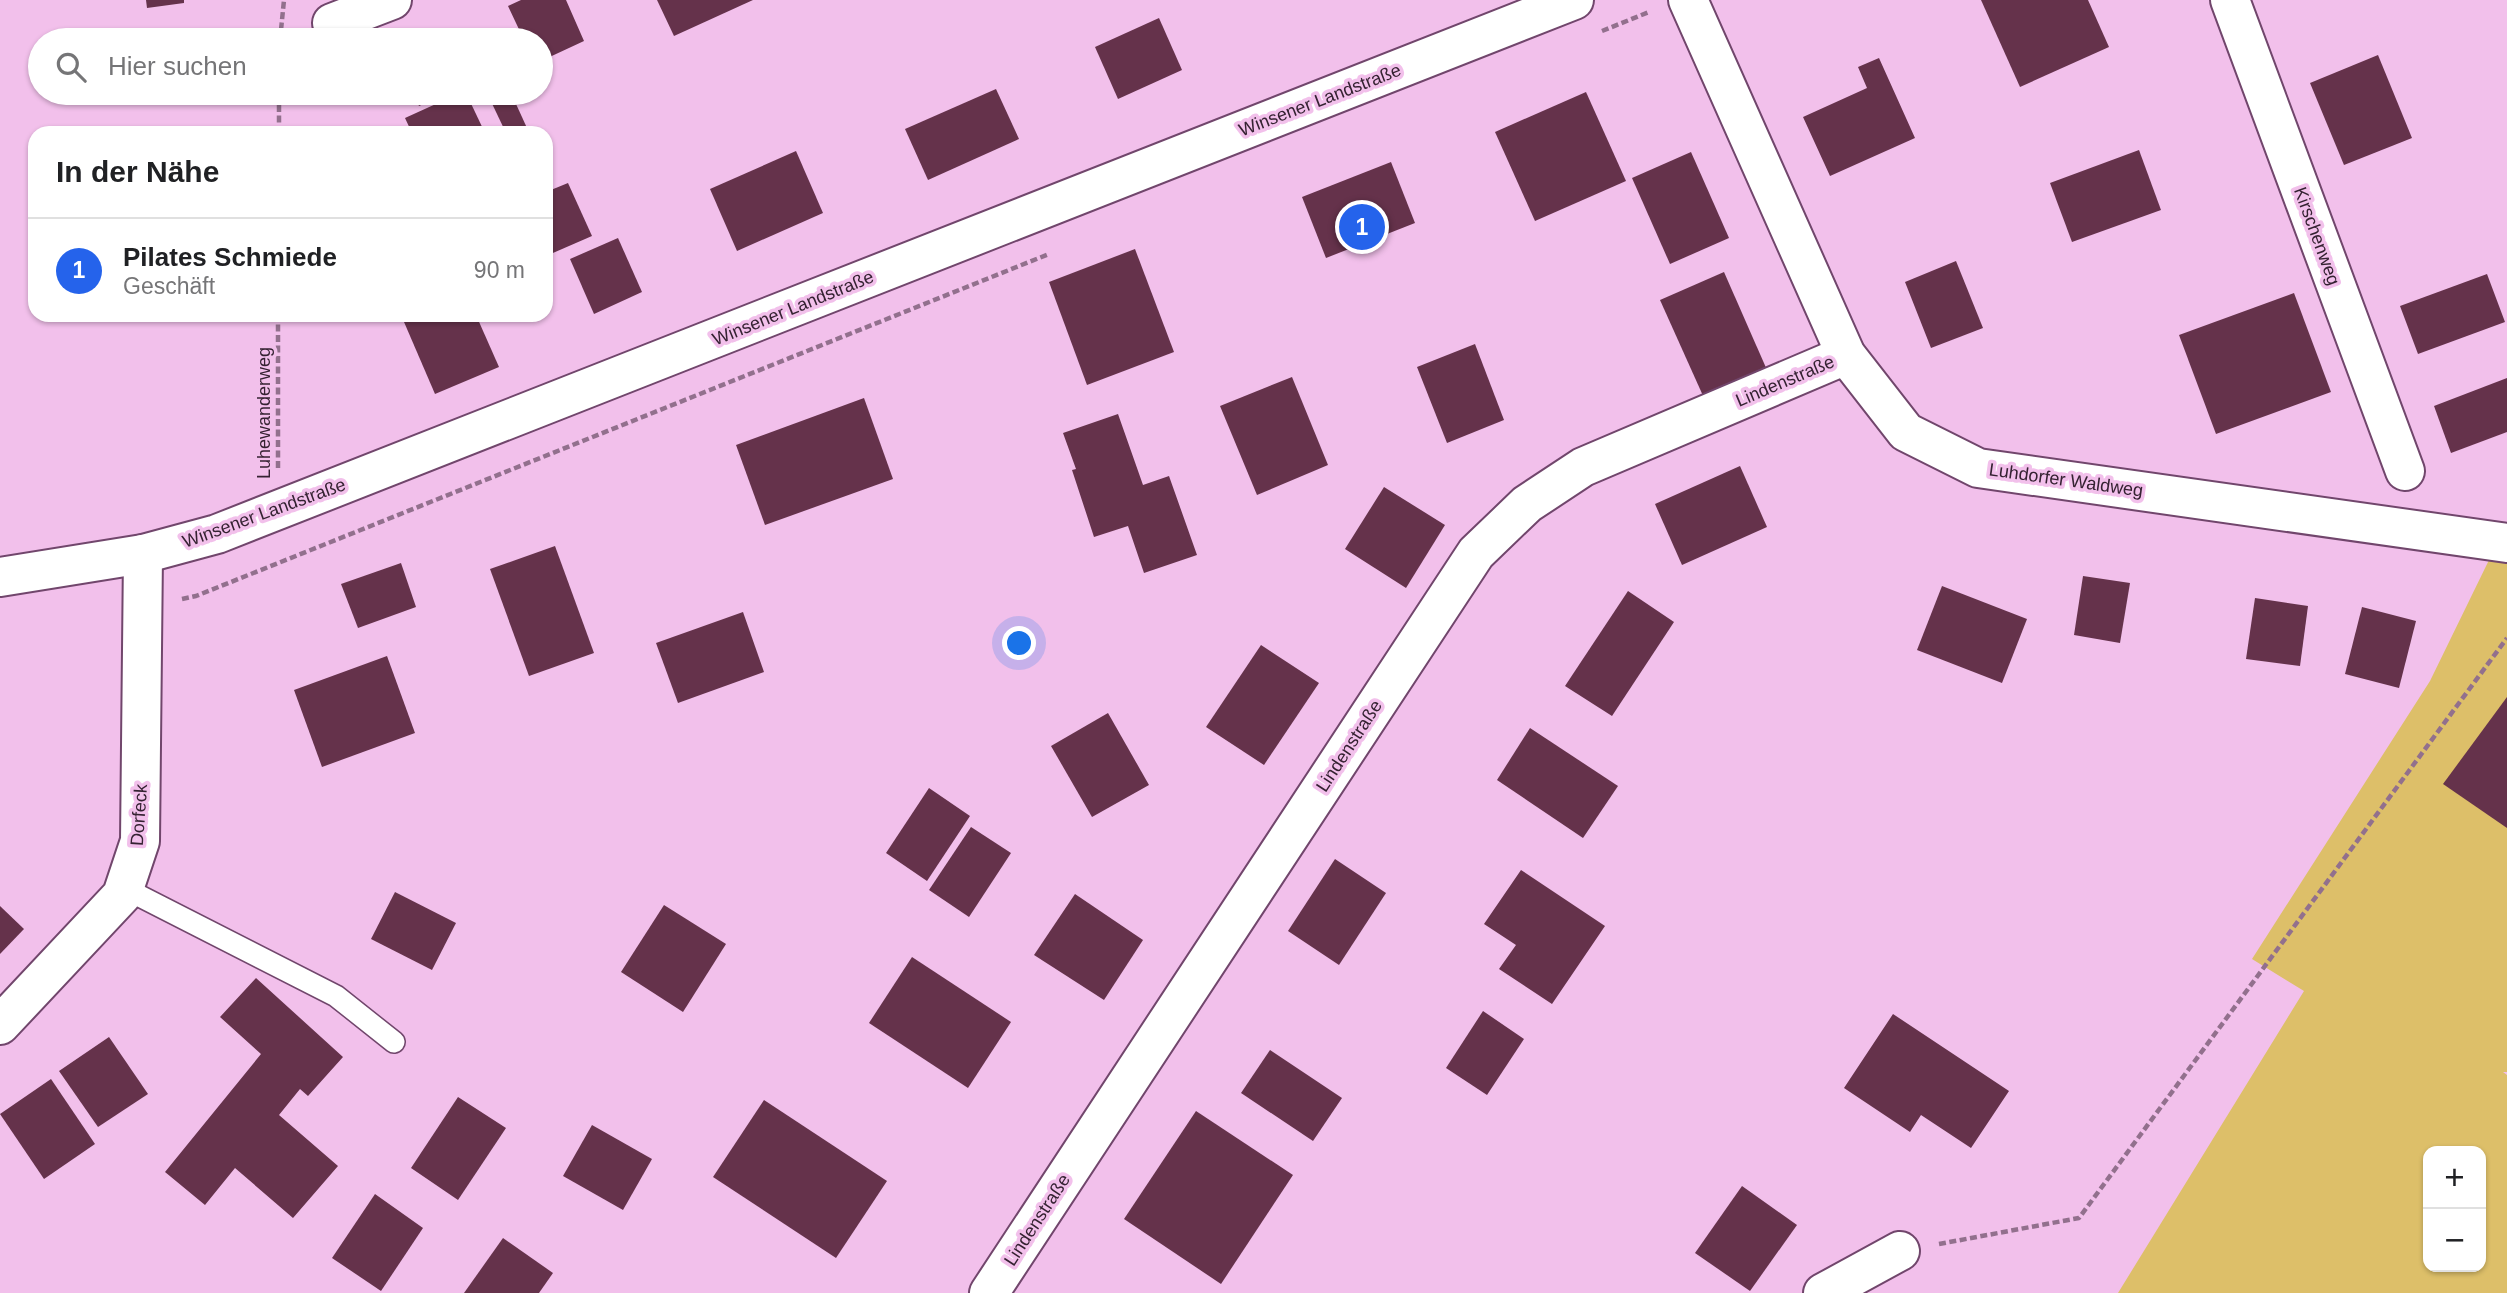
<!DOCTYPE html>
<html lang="de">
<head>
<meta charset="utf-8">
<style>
  body { margin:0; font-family:Helvetica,sans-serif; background:#f2f2f2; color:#202124 }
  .controls { position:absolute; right:21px; bottom:21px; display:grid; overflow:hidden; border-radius:14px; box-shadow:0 2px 5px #0004 }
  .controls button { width:63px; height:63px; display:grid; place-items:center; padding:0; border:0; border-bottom:2px solid #e0e0e0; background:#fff; color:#202124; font:35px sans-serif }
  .you { position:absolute; left:1020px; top:644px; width:24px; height:24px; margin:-18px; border:5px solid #fff; border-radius:50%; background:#1a73e8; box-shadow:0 0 0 10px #1a73e833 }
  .badge { display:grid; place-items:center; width:46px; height:46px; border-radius:50%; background:#2563eb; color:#fff; font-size:23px; font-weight:700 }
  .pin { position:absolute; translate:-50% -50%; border:4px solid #fff; box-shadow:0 2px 7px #0006 }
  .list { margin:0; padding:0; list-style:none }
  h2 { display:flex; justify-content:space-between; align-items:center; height:91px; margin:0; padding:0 28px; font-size:30px }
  h2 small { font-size:23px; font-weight:400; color:#757577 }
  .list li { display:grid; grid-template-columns:46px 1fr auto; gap:21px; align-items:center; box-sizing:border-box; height:105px; padding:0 28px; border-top:2px solid #e0e0e0 }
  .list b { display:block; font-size:26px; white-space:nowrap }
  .list p { margin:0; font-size:23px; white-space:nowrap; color:#757577 }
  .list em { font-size:23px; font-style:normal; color:#757577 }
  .icon { flex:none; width:38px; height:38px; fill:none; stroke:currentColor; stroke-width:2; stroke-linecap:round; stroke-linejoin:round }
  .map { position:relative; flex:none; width:2507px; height:1293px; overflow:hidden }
  .search { position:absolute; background:#fff; box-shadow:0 2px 5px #0004; left:28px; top:28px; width:525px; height:77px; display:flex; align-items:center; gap:18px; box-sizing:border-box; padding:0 24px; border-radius:38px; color:#757577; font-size:26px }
  .panel { position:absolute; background:#fff; box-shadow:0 2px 5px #0004; left:28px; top:126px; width:525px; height:196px; border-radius:21px }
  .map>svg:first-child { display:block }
</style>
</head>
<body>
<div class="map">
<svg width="2507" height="1293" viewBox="0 0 2507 1293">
  <rect width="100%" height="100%" fill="#f2c0eb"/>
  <path fill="#ddbf69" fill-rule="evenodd" d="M2489 560 2507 563V1072H2503L2507 1075V1293H2118L2304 991 2252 959 2430 681ZM2428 1151H2481V1267H2428Z"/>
  <g fill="#65324b">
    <path d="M146 0H184V3L147 8Z"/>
    <path d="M521 0H566L584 41 541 61V40H524L508 6Z"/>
    <path d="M657 0H753L674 36Z"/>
    <path d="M1981 0H2088L2109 47 2020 87Z"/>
    <path d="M1159 18 1182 70 1118 99 1095 47Z"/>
    <path d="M458 30 463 40H435Z"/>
    <path d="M395 32 399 40H376Z"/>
    <path d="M2378 55 2412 138 2344 165 2310 83Z"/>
    <path d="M1879 58 1915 138 1830 176 1803 117 1867 88 1858 67Z"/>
    <path d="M996 89 1019 139 928 180 905 129Z"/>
    <path d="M1586 92 1626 181 1535 221 1495 132Z"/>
    <path d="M413 93H448L419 106Z"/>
    <path d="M460 93H466L485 133H412L405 118Z"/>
    <path d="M487 93H511L527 128 515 133H506Z"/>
    <path d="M2139 150 2161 210 2072 242 2050 183Z"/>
    <path d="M796 151 823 213 737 251 710 189Z"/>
    <path d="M1691 152 1729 238 1670 264 1632 178Z"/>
    <path d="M1391 162 1415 223 1326 258 1302 197Z"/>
    <path d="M568 183 592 236 546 256V192Z"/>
    <path d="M618 238 642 292 594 314 570 259Z"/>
    <path d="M1135 249 1174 352 1087 385 1049 282Z"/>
    <path d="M1956 261 1983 328 1931 348 1905 282Z"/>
    <path d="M1724 272 1767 370 1704 398 1660 300Z"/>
    <path d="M2487 274 2505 322 2418 354 2400 306Z"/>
    <path d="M2294 293 2331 392 2216 434 2179 335Z"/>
    <path d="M401 315H476L499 367 435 394Z"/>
    <path d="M1475 344 1504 420 1447 443 1417 367Z"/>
    <path d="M1292 377 1328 465 1257 495 1220 406Z"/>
    <path d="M2507 378V432L2451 453 2434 406Z"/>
    <path d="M864 398 893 479 765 525 736 445Z"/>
    <path d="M1118 414 1143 485 1169 476 1197 555 1144 573 1128 526 1094 537 1072 470 1076 469 1063 433Z"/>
    <path d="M1740 466 1767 527 1682 565 1655 504Z"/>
    <path d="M1384 487 1445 525 1406 588 1345 549Z"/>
    <path d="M555 546 594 653 529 676 490 569Z"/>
    <path d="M401 563 416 607 358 628 341 584Z"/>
    <path d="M2083 576 2130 583 2120 643 2074 635Z"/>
    <path d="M1942 586 2027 619 2002 683 1917 650Z"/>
    <path d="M1628 591 1674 622 1612 716 1565 686Z"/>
    <path d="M2255 598 2308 606 2300 666 2246 659Z"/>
    <path d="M2362 607 2416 621 2399 688 2345 674Z"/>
    <path d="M743 612 764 672 678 703 656 643Z"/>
    <path d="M1261 645 1319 683 1264 765 1206 727Z"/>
    <path d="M387 656 415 733 322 767 294 690Z"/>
    <path d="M2507 697V828L2443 784Z"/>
    <path d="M1108 713 1149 785 1092 817 1051 746Z"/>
    <path d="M1530 728 1618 786 1583 838 1497 780Z"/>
    <path d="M929 788 970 816 927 881 886 853Z"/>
    <path d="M971 827 1011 853 969 917 929 890Z"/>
    <path d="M1335 859 1386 893 1339 965 1288 931Z"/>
    <path d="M1521 870 1605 926 1552 1004 1499 969 1516 945 1484 924Z"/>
    <path d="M395 892 456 923 432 970 371 939Z"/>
    <path d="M1075 894 1143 940 1104 1000 1034 955Z"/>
    <path d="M664 905 726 944 683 1012 621 972Z"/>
    <path d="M0 906 24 929 0 954Z"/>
    <path d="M912 957 1011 1022 968 1088 869 1023Z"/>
    <path d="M256 978 343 1057 308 1096 300 1089 279 1115 338 1166 293 1218 235 1168 205 1205 165 1172 261 1054 220 1017Z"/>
    <path d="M1483 1011 1524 1039 1487 1095 1446 1068Z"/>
    <path d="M1893 1014 2009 1091 1971 1148 1921 1115 1910 1132 1844 1088Z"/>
    <path d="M109 1037 148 1094 98 1127 59 1071Z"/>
    <path d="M1270 1050 1342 1098 1313 1141 1241 1093Z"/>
    <path d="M51 1079 95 1144 44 1179 0 1114Z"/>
    <path d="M458 1097 506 1128 458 1200 411 1168Z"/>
    <path d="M764 1100 887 1181 836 1258 713 1177Z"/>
    <path d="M1196 1111 1293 1175 1221 1284 1124 1219Z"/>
    <path d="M592 1125 652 1159 623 1210 563 1176Z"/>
    <path d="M1742 1186 1797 1225 1750 1291 1695 1253Z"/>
    <path d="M375 1194 423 1228 381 1291 332 1258Z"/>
    <path d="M503 1238 553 1273 539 1293H464Z"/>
  </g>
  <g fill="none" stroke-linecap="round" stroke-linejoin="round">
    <defs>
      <path id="lane" d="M124 888 336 996 394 1042"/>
      <g id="street">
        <path d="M1688 0 1846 355 1906 432 1978 468 2507 543"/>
        <path d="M2230 0 2405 471"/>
        <path d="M332 23 392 0"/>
        <path d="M0 1025 122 895 140 841 143 554"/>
        <path d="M989 1293 1476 553 1527 504 1583 467 1846 355"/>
        <path d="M1823 1293 1900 1251"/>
      </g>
      <path id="secondary" d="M0 577 143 554 217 534 1574 0"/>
    </defs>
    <use href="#lane" stroke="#71466c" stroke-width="24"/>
    <use href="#street" stroke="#71466c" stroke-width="42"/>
    <use href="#secondary" stroke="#71466c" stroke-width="42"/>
    <g stroke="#92708d" stroke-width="4.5" stroke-dasharray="7 3.5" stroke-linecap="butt">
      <path d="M1602 31 1649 12"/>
      <path d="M280 40 284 0"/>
      <path d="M279 133V93"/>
      <path d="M278 468V315"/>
      <path d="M182 599 196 596 1049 254"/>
      <path d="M1939 1244 2079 1218 2507 638"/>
    </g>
    <use href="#lane" stroke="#fff" stroke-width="21"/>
    <use href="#street" stroke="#fff" stroke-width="38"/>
    <use href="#secondary" stroke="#fff" stroke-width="38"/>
  </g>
  <g text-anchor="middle" stroke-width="7" stroke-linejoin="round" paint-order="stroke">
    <g font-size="18" fill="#352232" stroke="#f2c0eb">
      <text transform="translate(1320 100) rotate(-21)" y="6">Winsener Landstraße</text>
      <text transform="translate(2317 236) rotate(70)" y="6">Kirschenweg</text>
      <text transform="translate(793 308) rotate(-22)" y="6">Winsener Landstraße</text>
      <text transform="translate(1785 381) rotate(-23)" y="6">Lindenstraße</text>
      <text transform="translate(264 413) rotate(-90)" y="6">Luhewanderweg</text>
      <text transform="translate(2066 480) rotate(8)" y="6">Luhdorfer Waldweg</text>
      <text transform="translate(264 513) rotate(-20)" y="6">Winsener Landstraße</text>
      <text transform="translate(1349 746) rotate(-57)" y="6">Lindenstraße</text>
      <text transform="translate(139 815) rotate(-86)" y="6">Dorfeck</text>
      <text transform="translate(1037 1220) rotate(-57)" y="6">Lindenstraße</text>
    </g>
  </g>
</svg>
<div class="controls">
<button>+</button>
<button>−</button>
</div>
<div class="you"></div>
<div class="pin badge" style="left:1362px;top:227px">1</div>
<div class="search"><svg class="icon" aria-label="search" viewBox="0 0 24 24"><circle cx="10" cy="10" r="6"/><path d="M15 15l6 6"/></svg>Hier suchen</div>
<section class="panel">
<h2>In der Nähe<small></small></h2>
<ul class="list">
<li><span class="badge">1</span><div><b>Pilates Schmiede</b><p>Geschäft</p></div><em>90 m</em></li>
</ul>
</section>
</div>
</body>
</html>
